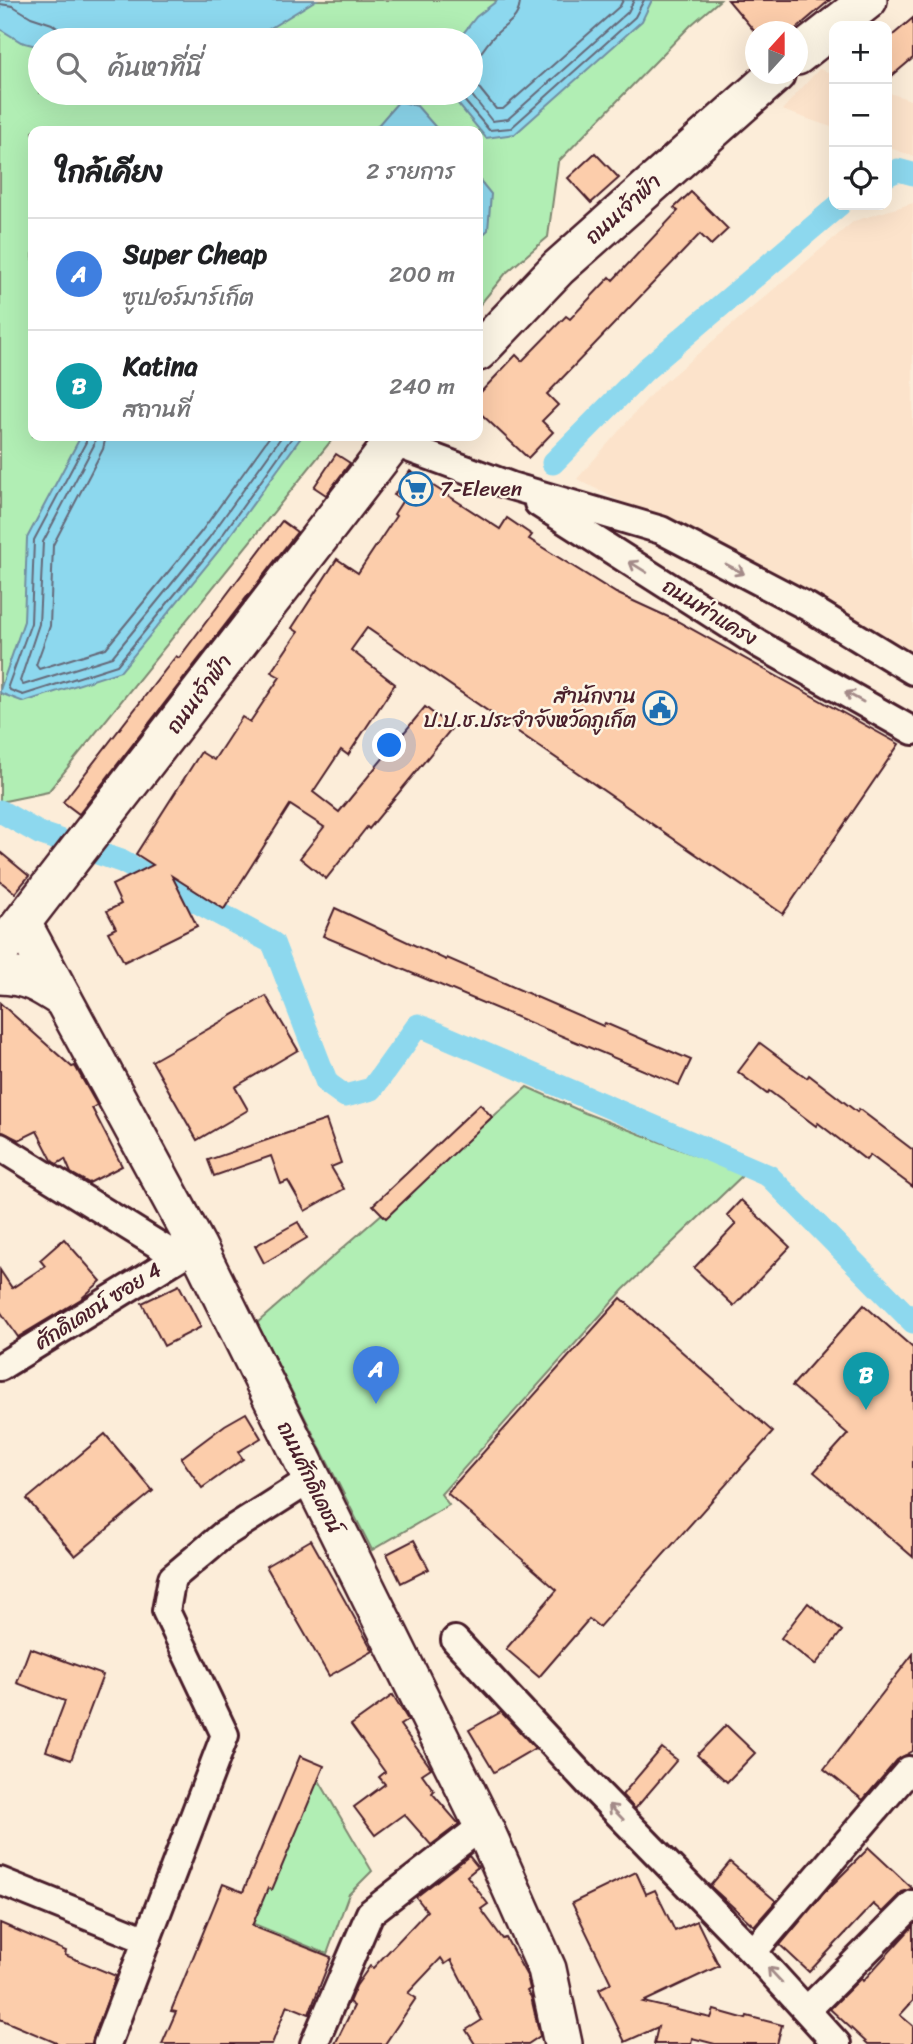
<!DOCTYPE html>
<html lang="th">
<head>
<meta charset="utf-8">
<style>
  body { margin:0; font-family:Sriracha,"Playpen Sans Thai",sans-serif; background:#f6f6f6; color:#202124 }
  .controls { position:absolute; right:21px; top:21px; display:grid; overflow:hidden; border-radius:14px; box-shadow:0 7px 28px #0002 }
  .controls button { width:63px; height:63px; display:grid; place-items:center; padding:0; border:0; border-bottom:2px solid #e0e0e0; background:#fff; color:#202124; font:35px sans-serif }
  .compass { position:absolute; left:745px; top:21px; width:63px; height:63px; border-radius:50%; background:#fff; box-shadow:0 7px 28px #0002; rotate:21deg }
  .you { position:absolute; left:390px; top:746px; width:24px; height:24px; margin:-18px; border:5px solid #fff; border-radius:50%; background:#1a73e8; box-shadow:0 0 0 10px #1a73e833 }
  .badge { display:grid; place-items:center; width:46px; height:46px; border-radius:50%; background:#1f6fb2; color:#fff; font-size:23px; font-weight:700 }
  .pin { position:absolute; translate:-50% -58px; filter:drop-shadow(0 2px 4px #0008) }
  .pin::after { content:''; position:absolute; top:37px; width:24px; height:21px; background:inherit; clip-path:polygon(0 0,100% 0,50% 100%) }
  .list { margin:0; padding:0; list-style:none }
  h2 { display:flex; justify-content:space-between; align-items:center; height:91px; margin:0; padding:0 28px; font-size:30px }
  h2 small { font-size:23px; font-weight:400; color:#757577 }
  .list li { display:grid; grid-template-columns:46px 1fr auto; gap:21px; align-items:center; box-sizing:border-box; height:112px; padding:0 28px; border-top:2px solid #e0e0e0 }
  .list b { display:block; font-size:26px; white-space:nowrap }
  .list p { margin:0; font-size:23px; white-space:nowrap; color:#757577 }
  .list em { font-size:23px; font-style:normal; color:#757577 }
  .icon { flex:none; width:38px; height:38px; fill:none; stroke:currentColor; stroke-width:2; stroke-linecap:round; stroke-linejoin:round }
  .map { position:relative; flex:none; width:913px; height:2044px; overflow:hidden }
  .search { position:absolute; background:#fff; box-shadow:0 7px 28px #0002; left:28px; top:28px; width:455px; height:77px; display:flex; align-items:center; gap:18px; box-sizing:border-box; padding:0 24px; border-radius:38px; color:#757577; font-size:26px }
  .panel { position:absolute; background:#fff; box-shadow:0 7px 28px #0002; left:28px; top:126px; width:455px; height:315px; border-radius:14px }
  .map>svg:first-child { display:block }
</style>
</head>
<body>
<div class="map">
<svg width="913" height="2044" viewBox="0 0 913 2044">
  <rect width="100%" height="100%" fill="#fcedd9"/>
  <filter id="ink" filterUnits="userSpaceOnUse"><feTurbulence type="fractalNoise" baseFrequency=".0143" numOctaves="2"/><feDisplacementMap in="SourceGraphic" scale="14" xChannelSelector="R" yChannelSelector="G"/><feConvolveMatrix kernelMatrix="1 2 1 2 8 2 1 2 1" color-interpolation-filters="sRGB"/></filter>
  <g filter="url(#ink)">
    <g fill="#fce3cb">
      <path d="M819 69 834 74V128L782 110Z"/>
      <path d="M887 92 913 101V156L887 147Z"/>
      <path d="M913 203V659L831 610 577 479 654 391 854 221Z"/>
    </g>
    <g fill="#b1eeb4" stroke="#7e8670" stroke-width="2" fill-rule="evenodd">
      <path d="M0 0H720L691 25 558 162 548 237 506 273 478 307V131H33V436H335L48 792 0 802ZM40 40H471V93H40Z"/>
      <path d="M527 1087 585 1113 744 1174 623 1290 441 1494 449 1505 372 1550 257 1323Z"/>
      <path d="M310 1765 372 1871 349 1894 327 1954 249 1922Z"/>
    </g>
    <g fill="#8dd8ee" stroke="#728ea0" stroke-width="2">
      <path d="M0 0H316L251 40H40V47L21 42 0 29Z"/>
      <path d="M498 0H652L642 21 515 134 486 138 449 93H471V40H458L476 17Z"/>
      <path d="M399 101 417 106 439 131H373Z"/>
      <path d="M478 178 491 194 488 230 478 239Z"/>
      <path d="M81 436H302L221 548 121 671 24 702 0 693V690L24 621 27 538Z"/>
    </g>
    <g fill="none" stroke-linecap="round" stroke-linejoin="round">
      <g stroke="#656979" stroke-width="2">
        <path d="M0 4 13 6 31 17 52 24 61 31 65 40"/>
        <path d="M471 63C481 55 485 45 494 36 506 23 520 20 520 0"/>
        <path d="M471 78 496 109H503L620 6 623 0"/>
        <path d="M458 93 489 130 511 128 635 17 644 0"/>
        <path d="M470 93 492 121 508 119 628 12 634 0"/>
        <path d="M86 436V442L34 540 31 623 8 686 10 690 23 695 117 665 216 544 293 436"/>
        <path d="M95 436 94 445 43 542 39 624 20 681 23 685 112 657 209 538 282 436"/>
        <path d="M106 436 103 449 53 545 50 626 36 665 39 669 106 648 201 532 270 436"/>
      </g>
      <g stroke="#8dd8ee" stroke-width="23">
        <path d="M887 175 898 170 913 174"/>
        <path d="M553 463 645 370 839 205"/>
        <path d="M0 811 39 833 121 861 273 943 327 1083 345 1096 372 1089 418 1025 769 1176 913 1322"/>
      </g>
    </g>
    <g fill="#fccdab" stroke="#4a1f2b" stroke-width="2">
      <path d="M728 0H830L792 32H755Z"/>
      <path d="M913 18V58L887 80V40Z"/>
      <path d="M595 153 619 178 591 203 568 178Z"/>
      <path d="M691 192 728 229 711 245 700 234 547 394 558 405 542 421 553 432 528 458 478 411V395L516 355 522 361 566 316 570 319 610 277 613 280 678 211 674 208Z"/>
      <path d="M336 454 350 463 326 495 314 487Z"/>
      <path d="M410 471 500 529 507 518 532 535 529 539 616 593 677 621 899 744 783 914 367 628 351 650 395 684 348 755 341 750 313 792 339 812 425 707 452 728 369 829 367 827 326 879 300 858 324 827 290 805 224 909 172 876 197 926 124 962 108 932 116 928 107 911 121 904 112 885 153 865 136 854 201 752 214 760 242 717 250 722 280 677 271 672 298 632 292 628 337 559 358 573 396 516 394 514 403 500 394 495Z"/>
      <path d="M282 521 297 532 79 814 63 802 176 656 179 658Z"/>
      <path d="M0 852 29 876 15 893 0 881Z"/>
      <path d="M335 908 446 960 447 958 603 1026 605 1023 691 1060 679 1085 323 936Z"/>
      <path d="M266 996 298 1050 235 1087 248 1110 197 1140 152 1061Z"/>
      <path d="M0 1003 72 1067 75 1066 97 1105 92 1108 122 1166 89 1183 71 1173 65 1159 57 1164 53 1162 37 1131 19 1140 0 1131Z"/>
      <path d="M760 1043 807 1078 809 1075 857 1112 859 1109 913 1150V1187L870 1155 866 1160 818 1123 816 1126 769 1091 767 1094 738 1072Z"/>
      <path d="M480 1104 492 1117 386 1218 373 1205Z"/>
      <path d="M326 1120 341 1163 331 1167 344 1189 305 1211 288 1181 281 1184 271 1156 214 1176 208 1160Z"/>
      <path d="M741 1200 790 1247 734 1306 694 1268 736 1224 727 1215Z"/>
      <path d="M298 1222 307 1238 264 1263 255 1246Z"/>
      <path d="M64 1239 101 1281 81 1299 18 1337 0 1311V1270L12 1288 45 1266 40 1260Z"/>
      <path d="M179 1285 201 1327 164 1346 142 1303Z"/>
      <path d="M621 1298 773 1432 599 1627 589 1619 539 1677 506 1649 557 1590 447 1493Z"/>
      <path d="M864 1305 913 1348V1557L814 1472 848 1434 792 1386Z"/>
      <path d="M246 1413 261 1438 238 1452 243 1459 202 1488 181 1458 225 1425Z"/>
      <path d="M105 1434 153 1491 75 1556 27 1499Z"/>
      <path d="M311 1540 373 1651 329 1676 266 1566Z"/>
      <path d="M414 1540 429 1569 401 1583 387 1554Z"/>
      <path d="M808 1603 842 1631 815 1665 781 1638Z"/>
      <path d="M30 1648 103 1675 71 1760 46 1751 65 1701 17 1683Z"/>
      <path d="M913 1654V1751L897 1760 863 1800 824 1769Z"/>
      <path d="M393 1695 408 1720 400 1725 431 1768 422 1774 434 1791 432 1793 459 1824 431 1845 404 1814 375 1835 354 1807 385 1784 379 1777 385 1772 351 1725Z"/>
      <path d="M501 1712 535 1748 494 1772 469 1730Z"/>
      <path d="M726 1725 755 1753 727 1782 697 1755Z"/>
      <path d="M662 1748 677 1760 635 1809 622 1795Z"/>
      <path d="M300 1756 324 1766 272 1890 268 1888 252 1926 331 1957 309 2014 287 2005 272 2044H162L176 2012 171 2011 223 1884 243 1892Z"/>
      <path d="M869 1848 913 1889 902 1892 882 1912 873 1904 809 1972 780 1945 824 1893Z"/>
      <path d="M469 1856 478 1867 467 1876 488 1904 481 1909 503 1939 506 1938 527 1976 530 1989 527 1991 531 1997 540 2036 528 2044H475L466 2030 482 2020 451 1960 445 1964 441 1958 408 1993 416 1998 385 2044H335L354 2006 349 2002 356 1986 370 1966 373 1968 427 1911 416 1897Z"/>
      <path d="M730 1862 776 1901 754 1926 710 1886Z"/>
      <path d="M636 1872 646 1894 655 1890 675 1931 697 1921 719 1966 643 2002 711 2018 714 2010 746 2019 747 2016 782 2025 777 2044H715L692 2038 691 2044H654L658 2027 625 2042 599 1989 611 1983 572 1903Z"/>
      <path d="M0 1923 66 1951 65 1955 116 1976 92 2044H59L0 2019Z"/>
      <path d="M913 1926V2001L900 2015 913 2026V2044H868L830 2009 861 1978 863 1981Z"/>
    </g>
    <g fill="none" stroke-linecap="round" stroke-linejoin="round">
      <defs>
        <g id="street">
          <path d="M392 442 511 486 661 530 808 607 913 671"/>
          <path d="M538 503 759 644 913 731"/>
          <path d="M0 1147 176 1256"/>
          <path d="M0 1367 197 1246"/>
          <path d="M455 1640 597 1792 753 1952 837 2044"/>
          <path d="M0 1881 147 1940"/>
          <path d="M753 1952 909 1770"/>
          <path d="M807 2010 913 1904"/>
          <path d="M107 2044 225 1735 166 1611 172 1578 223 1535 311 1479"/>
          <path d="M314 2044 370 1913 483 1825"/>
        </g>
        <g id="secondary">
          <path d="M835 26 868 0"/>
          <path d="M797 56 834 27"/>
          <path d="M478 352 558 268 776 74"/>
          <path d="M23 925 197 1246 483 1825 547 1969 563 2044"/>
          <path d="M0 951 398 436"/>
          <path d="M0 975C28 976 40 984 63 999"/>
        </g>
      </defs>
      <use href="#street" stroke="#4a1f2b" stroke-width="32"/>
      <use href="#secondary" stroke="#4a1f2b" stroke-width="42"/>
      <use href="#street" stroke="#fcf5e5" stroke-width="26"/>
      <use href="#secondary" stroke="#fcf5e5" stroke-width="37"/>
    </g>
    <defs><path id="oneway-shaft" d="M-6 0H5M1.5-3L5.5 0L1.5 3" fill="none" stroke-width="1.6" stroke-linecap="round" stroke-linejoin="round" transform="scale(1.75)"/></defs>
    <g stroke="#a38a88">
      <use href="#oneway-shaft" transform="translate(638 567) rotate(-148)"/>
      <use href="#oneway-shaft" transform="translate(735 569) rotate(28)"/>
      <use href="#oneway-shaft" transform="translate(854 697) rotate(-151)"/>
      <use href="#oneway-shaft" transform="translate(616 1812) rotate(-134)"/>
      <use href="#oneway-shaft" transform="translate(775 1975) rotate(-133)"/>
    </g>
  </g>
  <defs>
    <symbol id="supermarket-ring" viewBox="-11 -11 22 22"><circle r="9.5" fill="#fcf5e5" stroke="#1f6fb2" stroke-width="1.5"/><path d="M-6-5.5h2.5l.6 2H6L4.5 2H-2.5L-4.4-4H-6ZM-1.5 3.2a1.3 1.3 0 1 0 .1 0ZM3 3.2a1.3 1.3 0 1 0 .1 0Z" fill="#1f6fb2"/></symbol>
    <symbol id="civic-ring" viewBox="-11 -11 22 22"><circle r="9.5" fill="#fcf5e5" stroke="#1f6fb2" stroke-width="1.5"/><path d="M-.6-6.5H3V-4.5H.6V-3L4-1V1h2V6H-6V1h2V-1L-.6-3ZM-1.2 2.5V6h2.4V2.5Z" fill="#1f6fb2"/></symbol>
  </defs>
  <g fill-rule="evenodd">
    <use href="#supermarket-ring" x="397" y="470" width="38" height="38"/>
    <use href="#civic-ring" x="641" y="689" width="38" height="38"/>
  </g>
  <g text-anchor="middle" stroke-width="5" stroke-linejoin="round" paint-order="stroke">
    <g font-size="21" fill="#4a1f2b" stroke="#fcf5e5">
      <text transform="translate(623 209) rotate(-42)" y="7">ถนนเจ้าฟ้า</text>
      <text transform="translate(710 612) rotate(32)" y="7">ถนนท่าแครง</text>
      <text transform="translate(199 694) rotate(-53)" y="7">ถนนเจ้าฟ้า</text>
      <text transform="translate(98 1306) rotate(-32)" y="7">ศักดิเดชน์ ซอย 4</text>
      <text transform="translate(310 1477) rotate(64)" y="7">ถนนศักดิเดชน์</text>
    </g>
    <g font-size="21" fill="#4a1f2b" stroke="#fcf5e5" text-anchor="start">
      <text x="440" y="496">7-Eleven</text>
      <text x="636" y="703" text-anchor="end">สำนักงาน<tspan x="636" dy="24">ป.ป.ช.ประจำจังหวัดภูเก็ต</tspan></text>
    </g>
  </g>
</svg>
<div class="controls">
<button>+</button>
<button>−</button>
<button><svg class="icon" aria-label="locate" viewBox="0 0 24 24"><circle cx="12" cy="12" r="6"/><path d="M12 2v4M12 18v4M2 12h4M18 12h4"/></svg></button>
</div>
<svg class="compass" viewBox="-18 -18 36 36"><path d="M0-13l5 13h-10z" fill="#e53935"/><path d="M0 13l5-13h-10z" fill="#757577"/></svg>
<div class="you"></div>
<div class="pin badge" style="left:376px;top:1404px;background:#3f7fe0">A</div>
<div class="pin badge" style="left:866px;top:1410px;background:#0f9aa8">B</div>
<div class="search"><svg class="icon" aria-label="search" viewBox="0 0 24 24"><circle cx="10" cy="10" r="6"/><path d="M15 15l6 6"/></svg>ค้นหาที่นี่</div>
<section class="panel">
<h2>ใกล้เคียง<small>2 รายการ</small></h2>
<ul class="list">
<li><span class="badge" style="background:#3f7fe0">A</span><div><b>Super Cheap</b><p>ซูเปอร์มาร์เก็ต</p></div><em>200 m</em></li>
<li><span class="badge" style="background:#0f9aa8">B</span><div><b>Katina</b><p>สถานที่</p></div><em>240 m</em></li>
</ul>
</section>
</div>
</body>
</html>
